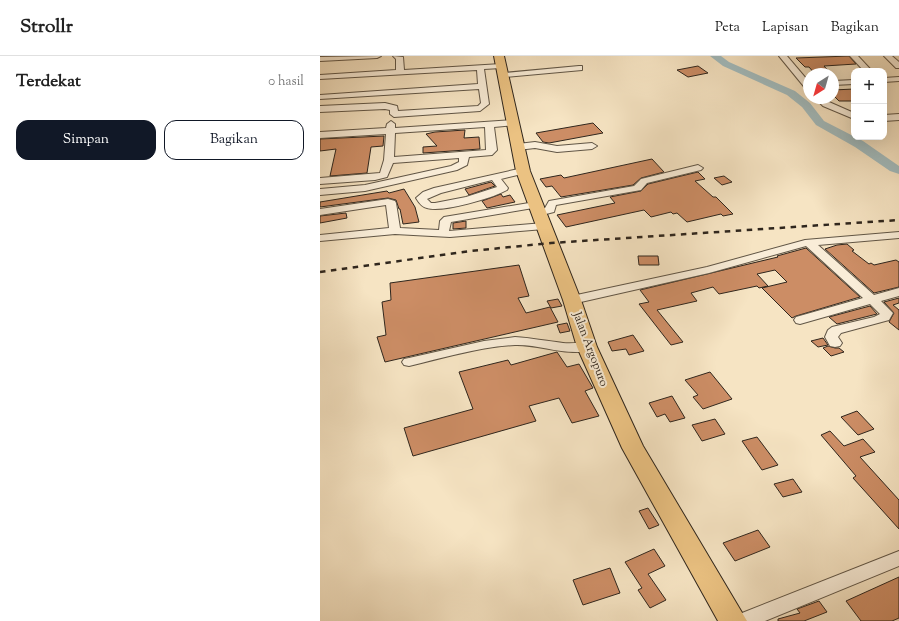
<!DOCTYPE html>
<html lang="id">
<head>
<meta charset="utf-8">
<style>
  body { margin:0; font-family:"Sorts Mill Goudy",serif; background:#f2f2f2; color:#222 }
  .controls { position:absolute; right:12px; top:12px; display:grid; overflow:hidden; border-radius:8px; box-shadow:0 4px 16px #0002 }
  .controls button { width:36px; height:36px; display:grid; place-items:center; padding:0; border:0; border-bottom:1px solid #e0e0e0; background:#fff; color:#222; font:20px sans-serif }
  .compass { position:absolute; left:483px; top:12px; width:36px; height:36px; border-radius:50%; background:#fff; box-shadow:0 4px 16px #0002; rotate:217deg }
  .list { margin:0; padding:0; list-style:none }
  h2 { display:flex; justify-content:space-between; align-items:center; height:52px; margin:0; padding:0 16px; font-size:17px }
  h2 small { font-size:13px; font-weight:400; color:#767676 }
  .actions { display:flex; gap:8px; padding:12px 16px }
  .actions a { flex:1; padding:9px 0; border:1px solid #111827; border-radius:12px; text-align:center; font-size:14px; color:#111827 }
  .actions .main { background:#111827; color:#fff }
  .map { position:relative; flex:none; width:579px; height:565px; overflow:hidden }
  header { display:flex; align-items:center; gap:24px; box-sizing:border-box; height:56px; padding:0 20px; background:#fff; border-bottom:1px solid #e0e0e0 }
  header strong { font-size:19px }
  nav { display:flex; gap:22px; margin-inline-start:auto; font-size:14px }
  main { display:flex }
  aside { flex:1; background:#fff }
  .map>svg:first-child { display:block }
</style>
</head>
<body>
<header>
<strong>Strollr</strong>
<nav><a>Peta</a><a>Lapisan</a><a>Bagikan</a></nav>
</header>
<main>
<aside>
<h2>Terdekat<small>0 hasil</small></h2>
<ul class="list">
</ul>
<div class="actions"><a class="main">Simpan</a><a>Bagikan</a></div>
</aside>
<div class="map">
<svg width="579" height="565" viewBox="0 0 579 565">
  <rect width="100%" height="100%" fill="#f6e4c3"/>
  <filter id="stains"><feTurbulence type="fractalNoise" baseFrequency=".005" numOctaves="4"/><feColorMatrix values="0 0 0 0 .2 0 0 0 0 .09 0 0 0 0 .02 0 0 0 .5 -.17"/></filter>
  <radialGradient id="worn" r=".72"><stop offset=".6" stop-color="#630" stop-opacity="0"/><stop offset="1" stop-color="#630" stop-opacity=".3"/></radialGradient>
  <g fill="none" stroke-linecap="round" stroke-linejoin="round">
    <path fill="#a2bcbf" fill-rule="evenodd" d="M390 0H401L409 6 475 35 490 47 504 65 543 85 579 110V118L570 115 535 91 496 69 482 51 467 39 403 10Z"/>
  </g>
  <g fill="#cc8d65" stroke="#2f261d">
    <path d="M529 0 536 8 504 10 511 18H495L489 11H485L476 2Z"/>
    <path d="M378 10 388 17 368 21 357 14Z"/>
    <path d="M534 33V45H519L513 39V34Z"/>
    <path d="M273 67 283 77 229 87 223 86 216 77Z"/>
    <path d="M145 74 144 82 159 81 160 93 103 97V91L117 90 106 78 115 76Z"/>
    <path d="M64 80 63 90 51 91 47 117 10 120 16 93 0 95V83Z"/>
    <path d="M332 103 344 116 321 122 313 129 241 141 232 130 226 131 220 123 241 119 244 122Z"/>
    <path d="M378 116 385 123 375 125 393 141H396L413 158 403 160 401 158 367 166 357 157 353 158 351 156 331 161 324 154 246 171 237 159 295 147 290 141 321 135 328 128Z"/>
    <path d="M404 120 412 126 402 129 394 122Z"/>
    <path d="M171 126 175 130 149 139 145 133Z"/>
    <path d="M84 133 95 151 99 166 83 168 80 153H79L76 144 68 142 0 151V146L67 135 69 137Z"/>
    <path d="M181 138 183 141 190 139 195 146 167 152 162 145Z"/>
    <path d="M26 157 27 162 0 167V160Z"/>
    <path d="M146 165V172L133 173V167Z"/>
    <path d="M527 188 534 194 532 195 549 208 551 207 554 209 576 204 579 206V231L554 237 505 193 517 189Z"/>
    <path d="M486 192 540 241 476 260 472 262 442 232 467 226 455 214 437 218 448 230 439 232 437 230 399 238 393 231 371 237 377 245 337 254 363 286 351 289 319 248 329 246 320 234 458 201 457 200Z"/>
    <path d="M318 200H338L339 209H319Z"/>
    <path d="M199 209 209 240 198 242 206 257 230 251 238 266 65 306 57 281 66 279 62 246 71 244 70 227Z"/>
    <path d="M579 242V247L573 249 579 254V274L569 266 574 257 564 246Z"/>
    <path d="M238 243 242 250 231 252 227 245Z"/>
    <path d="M550 250 557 258 517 268 509 261Z"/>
    <path d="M247 267 250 275 240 277 237 269Z"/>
    <path d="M313 279 324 295 309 299 306 293 292 295 288 286Z"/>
    <path d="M503 282 508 289 498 291 491 285Z"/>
    <path d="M508 290 515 292H519L524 296 511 300 503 292Z"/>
    <path d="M237 296 247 311 259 308 273 332 265 335 279 360 252 367 239 342 209 350 216 365 93 400 84 372 153 353 139 316 188 304 191 309Z"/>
    <path d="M390 316 412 343 383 353 373 341 378 339 365 324Z"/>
    <path d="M352 340 365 362 350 366 345 358 337 361 329 347Z"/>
    <path d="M537 355 554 373 538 379 521 361Z"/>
    <path d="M395 363 405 378 382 385 372 369Z"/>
    <path d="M510 375 524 390 543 383 555 396 540 401 579 444V473L533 422 536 420 501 379Z"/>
    <path d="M437 381 458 409 442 414 422 385Z"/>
    <path d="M473 423 482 436 463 441 454 428Z"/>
    <path d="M328 452 339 469 329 473 319 455Z"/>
    <path d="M438 474 450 491 415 505 403 487Z"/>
    <path d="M334 493 345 510 328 518 346 544 330 552 318 534 322 532 305 506Z"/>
    <path d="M290 512 300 537 263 549 253 524Z"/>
    <path d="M579 521V562L572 565H541L526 545Z"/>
    <path d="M499 545 507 556 484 565H458V563L480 557 477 553Z"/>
  </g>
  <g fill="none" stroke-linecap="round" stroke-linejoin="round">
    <defs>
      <g id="minor">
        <path d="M61 0 57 2 0 5V1Z"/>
        <path d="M73 0 83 1 84 14 181 8 185 10 181 12 164 13 169 48 160 55 74 61 70 58V54L65 53 0 56V50L65 47 77 50 78 55 158 50 161 47 159 33 0 43V39L158 28 157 14 0 23V19L76 14V3Z"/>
        <path d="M459 0H467L489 26V33H486Z"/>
        <path d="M530 0H538L552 15H544Z"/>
        <path d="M564 0H572L579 6V12H576Z"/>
        <path d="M259 10H262V14L184 21 180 19 184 17Z"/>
        <path d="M579 21V25L564 26V22Z"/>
        <path d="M534 24V28L513 29V25Z"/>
        <path d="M495 42H504L509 46 534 57V63L503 50Z"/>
        <path d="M579 58V64L564 65V59Z"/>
        <path d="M193 64 196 65 197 67 196 69 174 71 177 94 172 99 149 101 147 109 137 114 45 135 0 139V133L45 129 131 110 139 106V102L73 107 67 121 55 124 0 128V122L60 117 64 104 66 78 0 82V76L66 72 67 68 71 65 75 68V72ZM165 71 166 94 74 101 75 77Z"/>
        <path d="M215 86 237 90 272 87 277 90 272 93 237 96 215 92 198 94 193 91 198 88Z"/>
        <path d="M378 109 383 112 381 114 327 127 321 134 236 149 234 156 218 160 213 157 214 155 225 152 229 145 314 130 321 123Z"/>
        <path d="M203 112 206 113 208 115 206 117 181 123 188 132 187 134C173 142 122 157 107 152 102 151 99 147 96 142L103 136 114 132ZM172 124 177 131 146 141 115 147H111L107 143 121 137Z"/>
        <path d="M68 143 75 145 76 147 80 172 119 174 120 165 124 161 215 146 219 147 220 149 219 151 131 166 129 175 224 167 229 170 224 173 130 181 75 178 0 185V179L69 172 66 149 0 159V153Z"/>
        <path d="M579 176V182L498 189 554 239 579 232V240L561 245 573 257 569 264 521 277 518 281 522 287 520 290 515 291 510 290 505 281 508 274 512 271 554 261 560 258 550 248 480 268 476 267 474 264 476 261 543 242 486 190 389 217 252 248 248 247 246 244 248 241 252 240 387 211 485 184Z"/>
        <path d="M195 281C211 282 227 285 243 287 252 288 262 286 272 288L274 291 272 294C247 301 220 288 195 289 159 291 123 302 89 310L84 309 82 306 84 303 89 302 164 285Z"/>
        <path d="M579 495V510L445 565H415L417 559Z"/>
      </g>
      <path id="highway" d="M174 0H184L210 115 261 244 277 291 323 390 427 565H398L302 392 257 291 243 244 196 115Z"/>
    </defs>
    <use href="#minor" stroke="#615646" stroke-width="2"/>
    <use href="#highway" stroke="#2f261d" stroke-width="2"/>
    <use href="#minor" fill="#f9edd8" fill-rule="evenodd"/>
    <use href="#highway" fill="#ebc282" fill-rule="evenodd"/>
    <path stroke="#2f261d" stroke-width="2.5" stroke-dasharray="5.5 5.5" stroke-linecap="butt" d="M0 216 151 195 231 187 579 164"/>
  </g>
  <g text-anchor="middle" stroke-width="4" stroke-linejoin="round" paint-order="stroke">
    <g font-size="12" fill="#2f261d" stroke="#f9edd8">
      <text transform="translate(271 293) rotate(69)" y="4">Jalan Argopuro</text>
    </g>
  </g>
  <rect width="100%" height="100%" filter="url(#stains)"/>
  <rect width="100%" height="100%" fill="url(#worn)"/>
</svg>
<div class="controls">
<button>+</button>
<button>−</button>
</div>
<svg class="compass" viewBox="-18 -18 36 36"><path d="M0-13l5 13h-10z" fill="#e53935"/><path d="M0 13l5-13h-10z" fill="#767676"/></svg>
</div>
</main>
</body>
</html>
